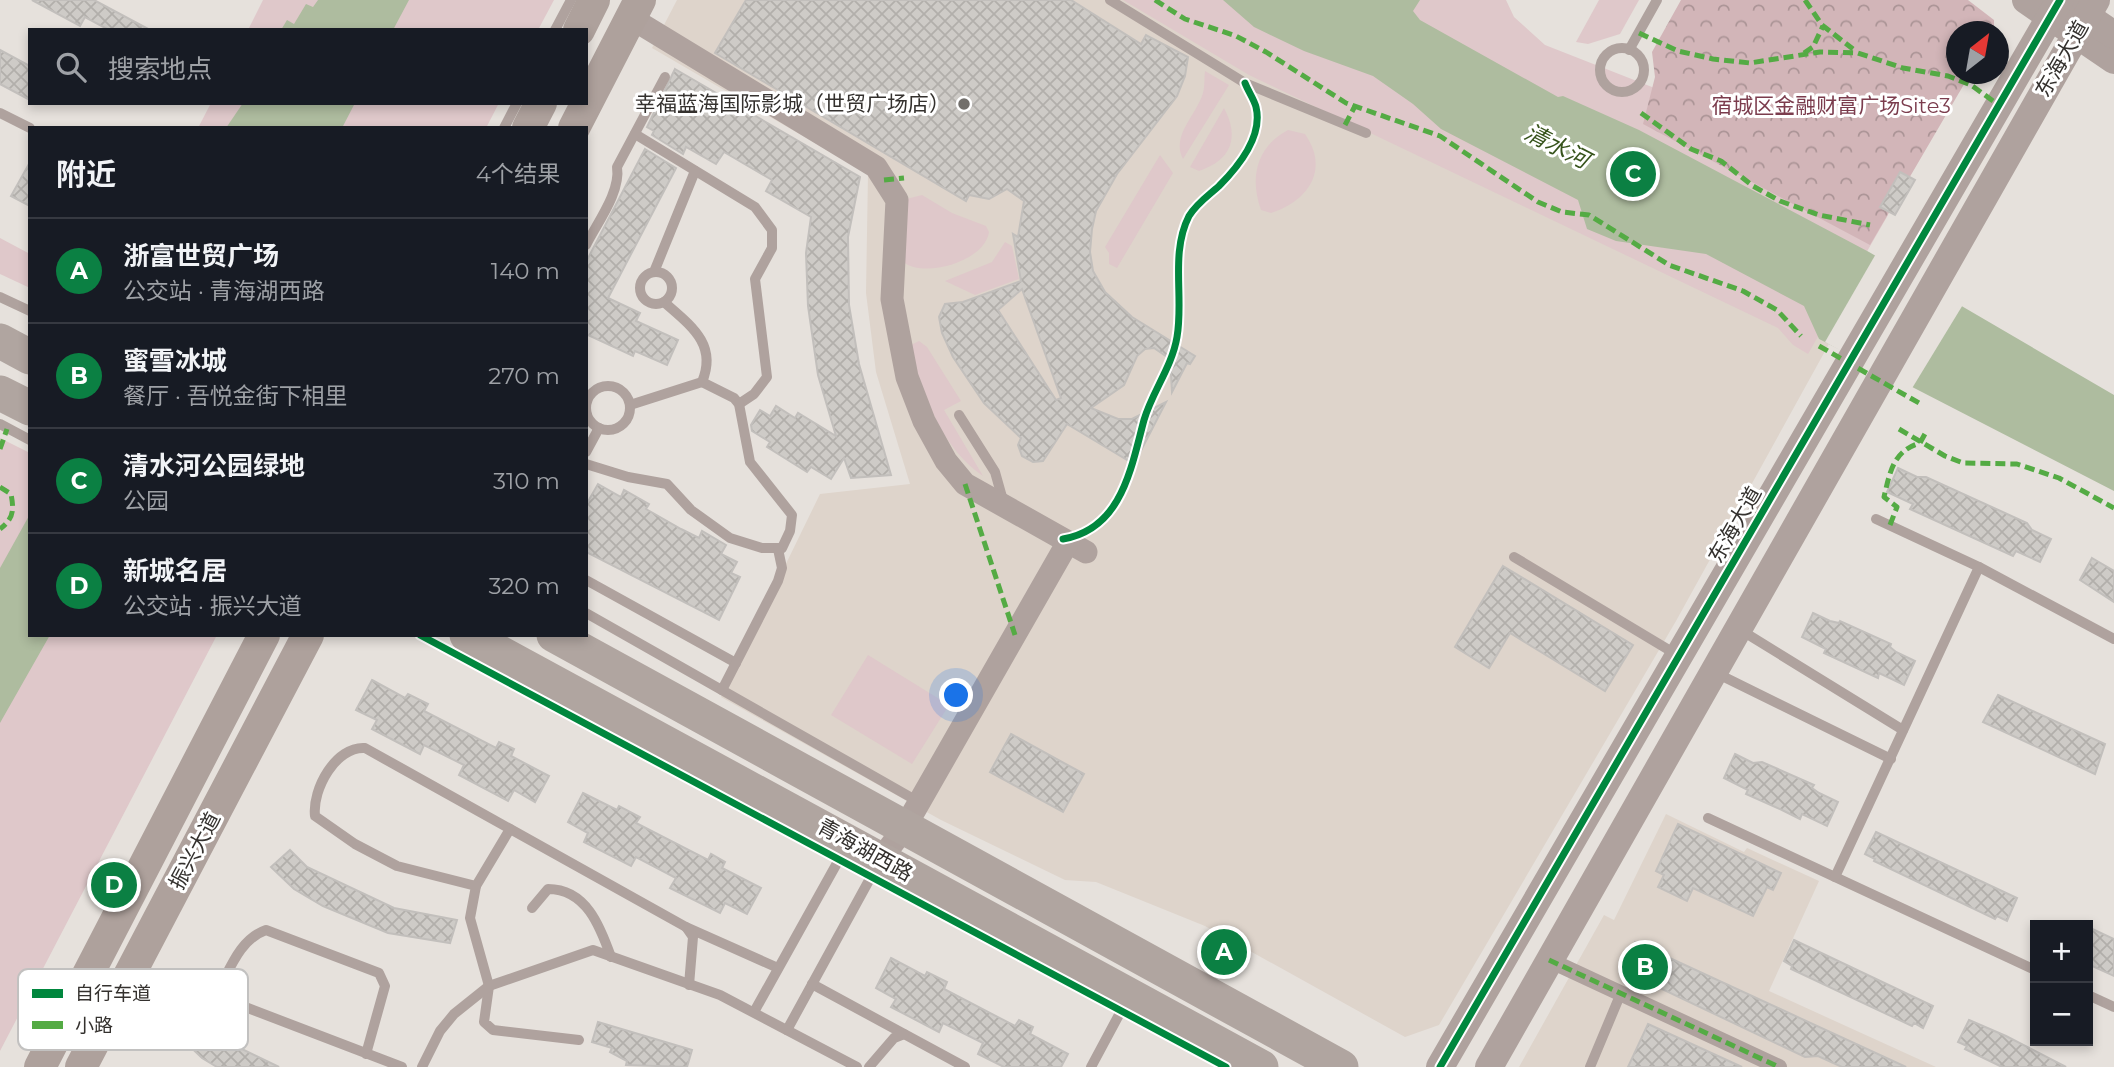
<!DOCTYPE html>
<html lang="zh">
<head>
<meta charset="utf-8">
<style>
  body { margin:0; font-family:Montserrat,"Noto Sans SC",sans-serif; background:#20242c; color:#f1f3f6 }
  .controls { position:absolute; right:21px; bottom:21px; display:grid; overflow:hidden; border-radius:0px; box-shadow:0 4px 10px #0003 }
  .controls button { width:63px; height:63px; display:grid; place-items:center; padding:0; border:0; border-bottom:2px solid #363941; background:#171b24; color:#f1f3f6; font:35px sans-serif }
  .compass { position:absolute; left:1946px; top:21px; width:63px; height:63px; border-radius:50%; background:#171b24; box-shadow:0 4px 10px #0003; rotate:31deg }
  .you { position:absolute; left:957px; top:696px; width:24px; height:24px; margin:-18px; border:5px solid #fff; border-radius:50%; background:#1a73e8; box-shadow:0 0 0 10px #1a73e833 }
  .badge { display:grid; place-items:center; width:46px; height:46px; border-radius:50%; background:#0b8043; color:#fff; font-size:23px; font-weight:700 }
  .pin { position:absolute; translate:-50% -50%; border:4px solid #fff; box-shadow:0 2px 7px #0006 }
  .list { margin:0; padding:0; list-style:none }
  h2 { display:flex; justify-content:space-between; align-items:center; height:91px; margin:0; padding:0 28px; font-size:30px }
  h2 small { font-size:23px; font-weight:400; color:#9ea1a6 }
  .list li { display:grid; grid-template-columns:46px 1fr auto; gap:21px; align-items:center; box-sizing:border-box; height:105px; padding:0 28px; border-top:2px solid #363941 }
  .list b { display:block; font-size:26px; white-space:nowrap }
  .list p { margin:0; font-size:23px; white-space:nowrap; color:#9ea1a6 }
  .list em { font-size:23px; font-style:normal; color:#9ea1a6 }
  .icon { flex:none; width:38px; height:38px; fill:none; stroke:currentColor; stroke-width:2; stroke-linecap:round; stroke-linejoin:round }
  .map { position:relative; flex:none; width:2114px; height:1067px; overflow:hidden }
  .search { position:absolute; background:#171b24; box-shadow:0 4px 10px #0003; left:28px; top:28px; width:560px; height:77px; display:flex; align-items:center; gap:18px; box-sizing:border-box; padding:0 24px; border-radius:0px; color:#9ea1a6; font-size:26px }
  .panel { position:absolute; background:#171b24; box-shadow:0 4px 10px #0003; left:28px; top:126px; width:560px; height:511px; border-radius:0px }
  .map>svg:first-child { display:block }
</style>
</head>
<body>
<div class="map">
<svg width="2114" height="1067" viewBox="0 0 2114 1067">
  <defs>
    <pattern id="forest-crowns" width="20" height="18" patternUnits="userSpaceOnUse" patternTransform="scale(1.75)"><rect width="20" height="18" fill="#d2b5b8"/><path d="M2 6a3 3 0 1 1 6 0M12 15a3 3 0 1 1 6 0" fill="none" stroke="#ab9496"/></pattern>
    <pattern id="building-cross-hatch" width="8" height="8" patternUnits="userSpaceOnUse" patternTransform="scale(1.75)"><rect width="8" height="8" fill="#cecbc7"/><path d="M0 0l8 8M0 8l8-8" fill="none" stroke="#b2afab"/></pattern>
  </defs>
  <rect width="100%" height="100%" fill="#e6e1dc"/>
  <g fill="#ded4cb">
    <path d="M677 0H1223L1804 306 1819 339 1829 344 1676 621 1439 1025 1405 1037 1205 926 1096 882 1065 880 941 820 721 697 820 494 910 484 876 372 866 293 868 174 652 48Z"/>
    <path d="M1666 814 1744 852 1747 848 1819 881 1769 991 1936 1067H1519L1604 915 1614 920Z"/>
  </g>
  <g fill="#dfc8ca">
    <path d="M263 0H554L538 30H248Z"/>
    <path d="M1123 0H1506L1514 17 1545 45 1652 87 1888 215 1808 354 1793 345 1778 328 1249 75Z"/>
    <path d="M1599 0H1639L1620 34 1588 44 1576 42Z"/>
    <path d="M1205 71 1229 85 1183 159C1171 135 1196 116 1203 93 1205 86 1204 78 1205 71Z"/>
    <path d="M211 103H499L486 128H198Z"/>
    <path d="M1224 108C1240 138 1231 160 1199 171L1190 167Z"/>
    <path d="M1288 130 1305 134C1330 170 1308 201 1271 213L1261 210C1249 177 1257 146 1288 130Z"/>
    <path d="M1160 155 1173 173 1117 268 1109 264V253L1105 247Z"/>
    <path d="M922 195 952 213 986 226 989 232C985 261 925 279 903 262L906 199Z"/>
    <path d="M0 238 30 254V288L0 274Z"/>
    <path d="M1005 242 1012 246 1019 279 975 295 945 281 992 262Z"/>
    <path d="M919 341 927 347 961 401 944 410 983 476C942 448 926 400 911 354V345Z"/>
    <path d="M0 438 30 453V635H217L0 1051Z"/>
    <path d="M868 655 949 705 912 764 831 715Z"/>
  </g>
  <path fill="url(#forest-crowns)" d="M1681 0H1968L1994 20V31L1956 32V74H1970L1870 245 1643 124 1655 77 1652 52Z"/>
  <g fill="#aebc9f">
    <path d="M318 0H409L393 30H281L287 20 294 24 306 4 313 7Z"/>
    <path d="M1223 0H1420L1413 11 1420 20 1558 97 1563 96 1639 130 1869 252 2114 395V491L1819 339 1804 306 1706 254 1616 241 1587 229 1578 200 1441 129 1413 104 1373 76 1304 51 1254 27Z"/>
    <path d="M243 103H355L342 128H226Z"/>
    <path d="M30 514V635H50L0 723V568Z"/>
  </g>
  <path fill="#e6e1dc" d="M1877 252 1964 303 1911 390 1825 342Z"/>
  <g fill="url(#building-cross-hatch)" stroke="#c2bfbc" stroke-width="2" fill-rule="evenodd">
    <path d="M32 0H94L150 30H109L85 17 80 26Z"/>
    <path d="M746 0H1071L1141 44 1146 35 1188 57 1185 76 1177 96 1117 174 1096 211 1092 229 1090 252 1093 271 1105 292 1132 317 1195 356 1190 364 1187 363 1172 392 1170 359 1154 348 1145 349 1137 356 1124 385 1091 408 1118 419H1132L1166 402 1134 464 1067 424 1043 461 1033 462 1022 456 1018 445 1021 438 984 403 953 357 942 333 939 317 945 304 963 302 1021 281 1013 234 1018 237 1024 201 1007 189 989 199 969 195 966 201 715 53ZM1022 289 1061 398 1056 400 998 310Z"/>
    <path d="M0 50 30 66V100L0 84Z"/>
    <path d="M675 69 860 177 848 237 849 305 859 364 891 475 851 478 844 458 831 479 811 467 807 472 767 447 770 442 752 431 751 425 760 410 770 416 776 406 795 418 798 413 836 436 818 375 808 306 806 253 811 217 766 191 772 180 724 152 716 164 686 147 683 154 652 135 654 131 647 127Z"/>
    <path d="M645 149 676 168 608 298 640 313 636 321 678 340 667 365 635 351 633 356 586 334V262Z"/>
    <path d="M30 162V206L11 196Z"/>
    <path d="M1900 172 1915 180 1895 215 1880 207Z"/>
    <path d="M1898 468 1917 477H1926L2027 523 2032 530 2051 539 2040 562 2016 551 2013 556 1910 509 1913 504 1887 492Z"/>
    <path d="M598 484 621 497 624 490 649 504 646 509 681 529 699 538 702 531 726 545 721 554 737 562 731 573 740 577 719 620 586 552V505Z"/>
    <path d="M2092 558 2114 571V602L2080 580Z"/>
    <path d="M1503 566 1633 645 1605 691 1510 633 1489 668 1455 647Z"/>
    <path d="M1813 613 1830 621 1839 623 1840 621 1891 644 1890 647 1896 652 1915 661 1904 685 1879 673 1878 678 1824 653 1826 649 1802 637Z"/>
    <path d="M372 680 405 698 408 694 428 704 424 711 496 748 499 742 514 749 511 756 549 776 535 802 514 790 508 801 459 775 464 765 424 745 420 754 372 729 377 720 356 710Z"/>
    <path d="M1998 695 2105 744 2095 774 1983 722Z"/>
    <path d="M1011 734 1084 774 1063 812 990 772Z"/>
    <path d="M1735 754 1753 763 1762 762 1814 785 1812 788 1819 793 1838 802 1827 826 1802 814 1800 819 1782 810 1746 794 1748 790 1724 778Z"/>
    <path d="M583 793 617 810 619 806 640 817 636 823 708 860 711 854 725 862 722 868 761 888 747 914 725 903 720 913 670 888 676 878 636 857 631 866 584 842 588 833 568 822Z"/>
    <path d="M1678 824 1781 873 1773 890 1767 887 1753 916 1693 888 1687 901 1658 887 1664 875 1656 871Z"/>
    <path d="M1876 832 2017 898 2007 921 1997 916 1995 919 1874 861 1875 859 1865 854Z"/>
    <path d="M290 850 307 867 394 908 457 920 450 943 388 933 323 906 294 889 271 867Z"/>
    <path d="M2088 927 2114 939V976L2088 964Z"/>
    <path d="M1794 940 1933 1006 1923 1028 1914 1023 1912 1026 1791 969 1792 966 1784 961Z"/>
    <path d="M1635 942 1906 1067H1842L1818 1056 1805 1057 1622 970Z"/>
    <path d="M891 958 925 976 927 972 947 982 944 989 1015 1026 1019 1020 1033 1027 1030 1034 1068 1054 1061 1067H1004L978 1054 983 1043 943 1023 939 1032 891 1007 896 999 876 988Z"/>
    <path d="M198 1018 215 1036 279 1067H217L202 1058 179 1036Z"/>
    <path d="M1969 1020 2006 1036 2066 1067H2002L1965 1049 1967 1046 1958 1042Z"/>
    <path d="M598 1022 692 1050 687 1067 626 1065 627 1061 610 1052 612 1048 592 1042Z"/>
    <path d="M1648 1024 1742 1067H1628Z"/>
  </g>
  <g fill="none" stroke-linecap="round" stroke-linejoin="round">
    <g stroke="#afa29e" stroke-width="10">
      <path d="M1110 0 1245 83 1366 133"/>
      <path d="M555 30 571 0"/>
      <circle cx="1622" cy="70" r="22"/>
      <path d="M1629 50 1657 0"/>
      <path d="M0 113 30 128"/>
      <path d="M504 128 517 103"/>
      <path d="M635 134 755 207 772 230V248L755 279 767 377 754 394 739 404"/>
      <path d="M586 245C597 223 621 192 617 167L665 77"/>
      <circle cx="656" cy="288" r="16"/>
      <path d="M654 272 695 171"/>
      <path d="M0 297 30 311"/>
      <circle cx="608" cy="408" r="22"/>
      <path d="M630 405 702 382C718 344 690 325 664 302"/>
      <path d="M959 415 995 472 1004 504"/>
      <path d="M0 424 30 440"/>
      <path d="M586 452 599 428"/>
      <path d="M586 464 628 477 667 484 691 510 730 538 762 548H782L790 531 792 515 750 462 739 404 734 398 702 382"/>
      <path d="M1876 519 1979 567"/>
      <path d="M1514 557 1679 656"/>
      <path d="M586 580 736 663"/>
      <path d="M586 613 919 802"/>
      <path d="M1739 629 1903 730"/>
      <path d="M1716 673 1891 759"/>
      <path d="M722 690 778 581 782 568 778 549"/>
      <path d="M1708 818 2035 970"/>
      <path d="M1835 877 1979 567 2114 639"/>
      <path d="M476 886 510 829"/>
      <path d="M532 908 548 889C586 889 600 926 611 957"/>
      <path d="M686 927 778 968"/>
      <path d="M812 984 965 1067"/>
      <path d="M2088 995 2114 1007"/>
      <path d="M754 1012 846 847"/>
      <path d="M787 1030 878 864"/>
      <path d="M579 1040 493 1030 484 1022 489 986 470 918 476 886 397 866 355 844 315 816C312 789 336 746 365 748L686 927 693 937 689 985"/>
      <path d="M366 1054 385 986 379 973 266 930C240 939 230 969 218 991L240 1005 402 1067"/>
      <path d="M422 1067 440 1031 454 1014 489 986 593 950 720 995 857 1067"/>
      <path d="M869 1067 894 1038 904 1034"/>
      <path d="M1091 1067 1128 998"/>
      <path d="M1590 1067 1621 993"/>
    </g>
    <path stroke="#afa29e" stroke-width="16" d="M1549 960 1779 1067"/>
    <g stroke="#afa29e" stroke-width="23">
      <path d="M631 18 876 167 897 200 892 299 907 377 924 421 946 461 965 484 1086 552"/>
      <path d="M881 859 905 827 1068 542"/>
    </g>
    <g stroke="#afa29e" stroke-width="28">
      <path d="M2026 0 2114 60"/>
      <path d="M2073 7 2114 35"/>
      <path d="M1440 1067 2060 0"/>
      <path d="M1489 1067 2096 0"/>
    </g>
    <g stroke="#aea19c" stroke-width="32">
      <path d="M579 30 594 0"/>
      <path d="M528 128 541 103"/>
      <path d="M574 128 640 0"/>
      <path d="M40 1067 264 635"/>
      <path d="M81 1067 308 635"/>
    </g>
    <g stroke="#b0a5a0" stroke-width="35">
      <path d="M0 341 30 357"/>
      <path d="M0 393 30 408"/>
      <path d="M467 635 1261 1067"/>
      <path d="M554 635 1341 1067"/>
    </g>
    <g stroke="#54ab44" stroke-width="5" stroke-dasharray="10 5" stroke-linecap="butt">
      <path d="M1155 0 1185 19 1236 36 1266 52 1346 103 1440 136 1538 202 1562 212 1589 215 1669 265 1743 291 1777 310 1801 336"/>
      <path d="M1805 0 1822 25 1853 49"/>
      <path d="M1639 33 1678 51 1713 59 1750 63 1820 52 1858 53 1903 68 1948 76 1971 85 2000 106"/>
      <path d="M1804 53 1813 47 1823 26"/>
      <path d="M1641 113 1691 149 1721 161 1753 186 1780 201 1819 215 1870 225"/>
      <path d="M1345 125 1355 106"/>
      <path d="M884 180 904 178"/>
      <path d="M1819 346 1919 403"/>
      <path d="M1899 429 1945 456 1963 463 2017 464 2059 478 2114 508"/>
      <path d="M0 449 7 429"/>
      <path d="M965 484 1015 635"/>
      <path d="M0 487 11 494C14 510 14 518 0 529"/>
      <path d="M1890 525 1897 507 1884 497C1890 472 1893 451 1920 443L1927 430"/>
      <path d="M1549 960 1779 1067"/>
    </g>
    <defs>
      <g id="cycleway">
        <path d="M1063 539C1122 529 1131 468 1144 420 1152 392 1172 367 1177 337 1184 298 1170 253 1189 216 1197 203 1208 196 1219 186 1238 167 1263 136 1256 107 1254 99 1248 91 1245 83"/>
        <path d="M420 635 1226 1067"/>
        <path d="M1440 1067 2060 0"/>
      </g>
    </defs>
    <use href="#cycleway" stroke="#fff" stroke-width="11"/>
    <use href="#cycleway" stroke="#00873e" stroke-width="7"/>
  </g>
  <circle fill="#726f6b" stroke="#fff" stroke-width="2.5" cx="964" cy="104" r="7"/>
  <g text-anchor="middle" stroke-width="6" stroke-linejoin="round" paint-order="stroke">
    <g font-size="21" fill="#34312e" stroke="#fff">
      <text transform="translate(2062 59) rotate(-60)" y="7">东海大道</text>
      <text transform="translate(1735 525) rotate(-60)" y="7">东海大道</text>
      <text transform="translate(865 850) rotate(29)" y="7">青海湖西路</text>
      <text transform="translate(195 851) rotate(-62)" y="7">振兴大道</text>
    </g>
    <g font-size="21" fill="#34312e" stroke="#fff" text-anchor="end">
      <text x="950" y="111">幸福蓝海国际影城（世贸广场店）</text>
    </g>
    <g font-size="21" fill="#7b3c4d" stroke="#fff">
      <text x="1831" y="113">宿城区金融财富广场Site3</text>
    </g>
    <g font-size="23" font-style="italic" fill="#37541c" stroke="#fff">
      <text transform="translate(1557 146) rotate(27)" y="8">清水河</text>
    </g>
  </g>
  <rect x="18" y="969" width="230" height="81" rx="10" fill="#fff" stroke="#c2c1c0" stroke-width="2"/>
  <rect x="32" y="989" width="31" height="9" fill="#00873e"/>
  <rect x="32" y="1021" width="31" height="8" fill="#54ab44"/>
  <g font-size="19" fill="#34312e">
    <text x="75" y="1000">自行车道</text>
    <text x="75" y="1032">小路</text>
  </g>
</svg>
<div class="controls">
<button>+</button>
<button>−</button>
</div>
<svg class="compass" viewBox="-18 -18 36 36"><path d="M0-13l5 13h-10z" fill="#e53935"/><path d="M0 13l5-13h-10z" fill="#9ea1a6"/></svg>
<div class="you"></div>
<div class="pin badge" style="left:1224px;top:952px">A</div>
<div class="pin badge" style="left:1645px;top:967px">B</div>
<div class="pin badge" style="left:1633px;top:174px">C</div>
<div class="pin badge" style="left:114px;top:885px">D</div>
<div class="search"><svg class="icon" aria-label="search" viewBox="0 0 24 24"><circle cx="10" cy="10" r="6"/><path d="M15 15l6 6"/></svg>搜索地点</div>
<section class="panel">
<h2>附近<small>4个结果</small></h2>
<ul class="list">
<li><span class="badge">A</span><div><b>浙富世贸广场</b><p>公交站 · 青海湖西路</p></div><em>140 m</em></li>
<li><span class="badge">B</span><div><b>蜜雪冰城</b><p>餐厅 · 吾悦金街下相里</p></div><em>270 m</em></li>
<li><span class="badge">C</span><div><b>清水河公园绿地</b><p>公园</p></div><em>310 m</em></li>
<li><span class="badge">D</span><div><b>新城名居</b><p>公交站 · 振兴大道</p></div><em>320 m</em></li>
</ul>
</section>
</div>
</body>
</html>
